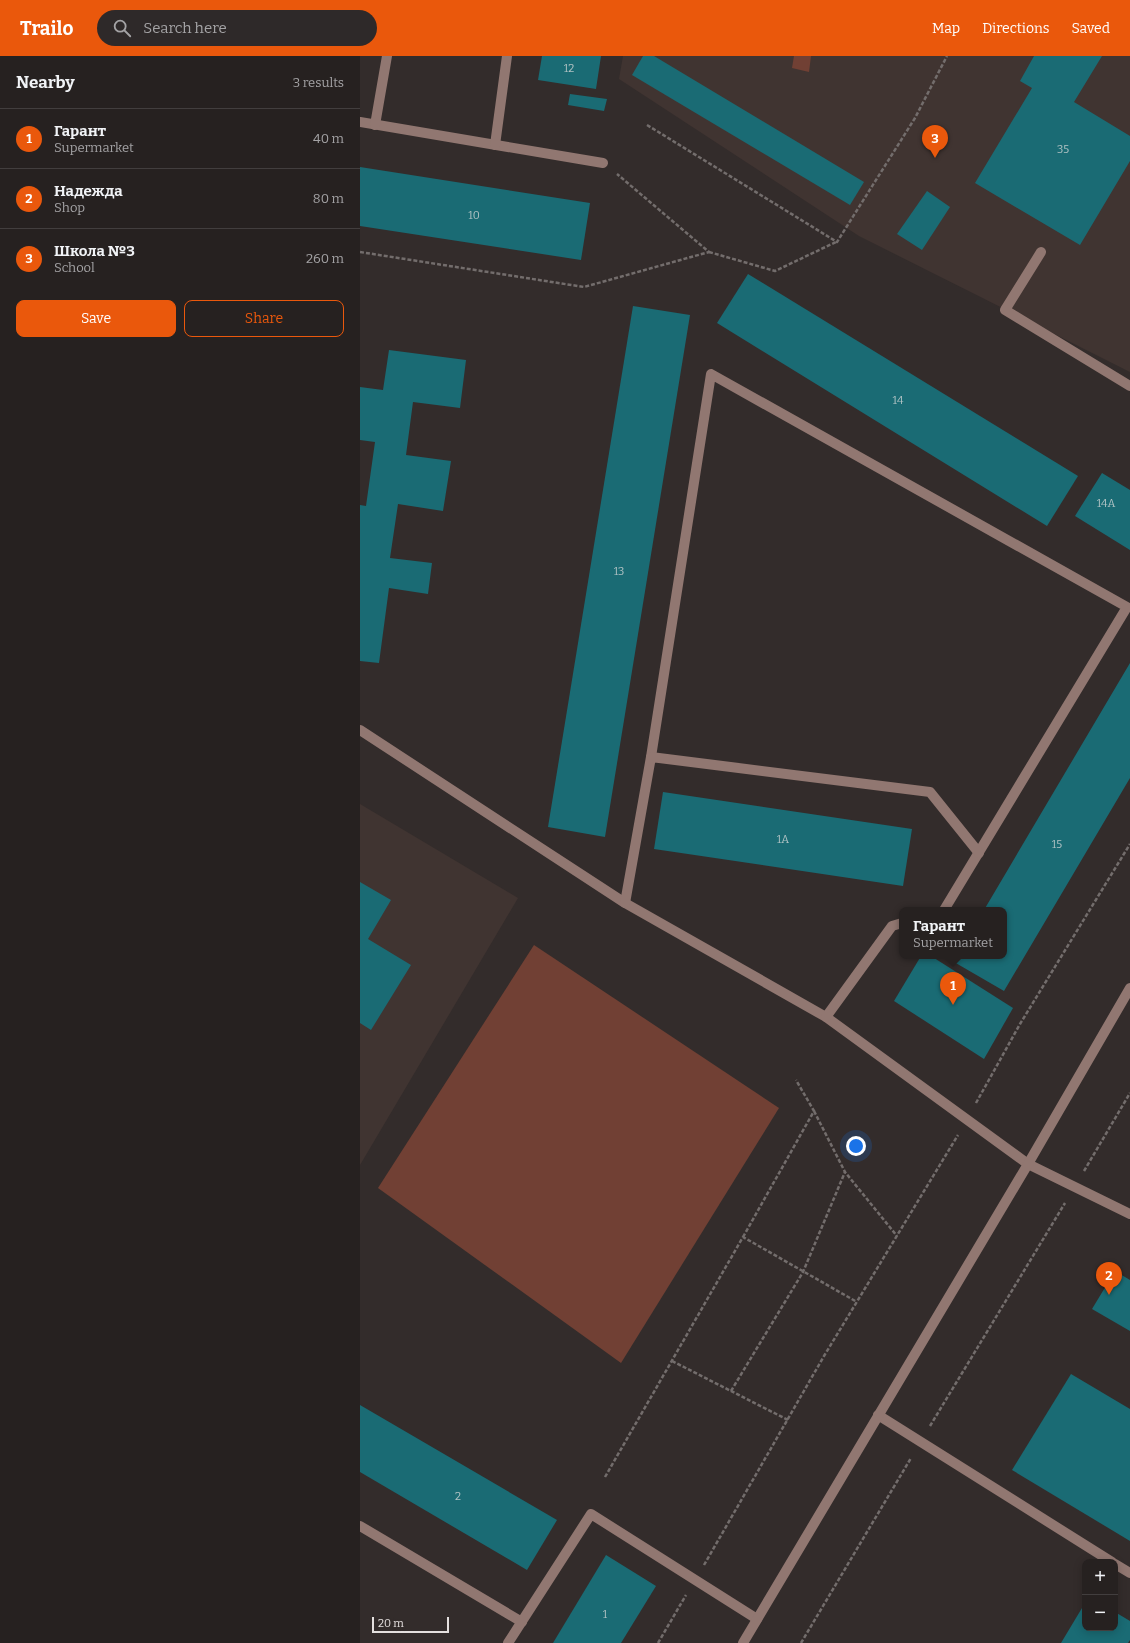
<!DOCTYPE html>
<html lang="en">
<head>
<meta charset="utf-8">
<style>
  body { margin:0; font-family:Bitter,serif; background:#2e2929; color:#f1f3f6 }
  .controls { position:absolute; right:12px; bottom:12px; display:grid; overflow:hidden; border-radius:8px; box-shadow:0 2px 10px #0003 }
  .controls button { width:36px; height:36px; display:grid; place-items:center; padding:0; border:0; border-bottom:1px solid #423e3e; background:#262120; color:#f1f3f6; font:20px sans-serif }
  .scale { position:absolute; left:12px; bottom:10px; width:77px; box-sizing:border-box; padding-left:4px; border:2px solid #e5e0df; border-top:0; font-size:11px; line-height:14px; white-space:nowrap; color:#e5e0df; -webkit-text-stroke:3px #332c2b; paint-order:stroke }
  .you { position:absolute; left:496px; top:1090px; width:14px; height:14px; margin:-10px; border:3px solid #fff; border-radius:50%; background:#1a73e8; box-shadow:0 0 0 6px #1a73e833 }
  .badge { display:grid; place-items:center; width:26px; height:26px; border-radius:50%; background:#ea580c; color:#fff; font-size:13px; font-weight:700 }
  .pin { position:absolute; translate:-50% -33px; filter:drop-shadow(0 1px 2px #0008) }
  .pin::after { content:''; position:absolute; top:21px; width:14px; height:12px; background:inherit; clip-path:polygon(0 0,100% 0,50% 100%) }
  .popup { position:absolute; left:539px; top:851px; width:108px; height:52px; box-sizing:border-box; display:grid; place-content:center; border-radius:8px; background:#262120; filter:drop-shadow(0 1px 3px #0005); font-size:13px; white-space:nowrap; color:#a4a3a5 }
  .popup b { font-size:15px; color:#f1f3f6 }
  .popup::after { content:''; position:absolute; left:50%; top:100%; margin-left:-8px; border:8px solid transparent; border-top-color:#262120 }
  .list { margin:0; padding:0; list-style:none }
  h2 { display:flex; justify-content:space-between; align-items:center; height:52px; margin:0; padding:0 16px; font-size:17px }
  h2 small { font-size:13px; font-weight:400; color:#a4a3a5 }
  .list li { display:grid; grid-template-columns:26px 1fr auto; gap:12px; align-items:center; box-sizing:border-box; height:60px; padding:0 16px; border-top:1px solid #423e3e }
  .list b { display:block; font-size:15px; white-space:nowrap }
  .list p { margin:0; font-size:13px; white-space:nowrap; color:#a4a3a5 }
  .list em { font-size:13px; font-style:normal; color:#a4a3a5 }
  .actions { display:flex; gap:8px; padding:12px 16px }
  .actions a { flex:1; padding:9px 0; border:1px solid #ea580c; border-radius:8px; text-align:center; font-size:14px; color:#ea580c }
  .actions .main { background:#ea580c; color:#fff }
  .icon { flex:none; width:22px; height:22px; fill:none; stroke:currentColor; stroke-width:2; stroke-linecap:round; stroke-linejoin:round }
  .map { position:relative; flex:none; width:770px; height:1587px; overflow:hidden }
  header { display:flex; align-items:center; gap:24px; box-sizing:border-box; height:56px; padding:0 20px; background:#ea580c; color:#fff }
  header strong { font-size:19px }
  nav { display:flex; gap:22px; margin-inline-start:auto; font-size:14px }
  .search { width:280px; height:36px; background:#2e2929; display:flex; align-items:center; gap:10px; box-sizing:border-box; padding:0 14px; border-radius:22px; color:#a4a3a5; font-size:15px }
  main { display:flex }
  aside { flex:1; background:#262120 }
  .map>svg:first-child { display:block }
</style>
</head>
<body>
<header>
<strong>Trailo</strong>
<div class="search"><svg class="icon" aria-label="search" viewBox="0 0 24 24"><circle cx="10" cy="10" r="6"/><path d="M15 15l6 6"/></svg>Search here</div>
<nav><a>Map</a><a>Directions</a><a>Saved</a></nav>
</header>
<main>
<aside>
<h2>Nearby<small>3 results</small></h2>
<ul class="list">
<li><span class="badge">1</span><div><b>Гарант</b><p>Supermarket</p></div><em>40 m</em></li>
<li><span class="badge">2</span><div><b>Надежда</b><p>Shop</p></div><em>80 m</em></li>
<li><span class="badge">3</span><div><b>Школа №3</b><p>School</p></div><em>260 m</em></li>
</ul>
<div class="actions"><a class="main">Save</a><a>Share</a></div>
</aside>
<div class="map">
<svg width="770" height="1587" viewBox="0 0 770 1587">
  <rect width="100%" height="100%" fill="#332c2b"/>
  <g fill="#403431">
    <path d="M263 0H770V316L499 180 259 23Z"/>
    <path d="M0 748 158 842 0 1109Z"/>
  </g>
  <g fill="#714034">
    <path d="M434 0H451L449 16 432 12Z"/>
    <path d="M174 889 419 1052 261 1307 18 1132Z"/>
  </g>
  <g fill="#1a6b74">
    <path d="M182 0H241L236 33 178 24Z"/>
    <path d="M283 0H294L504 126 490 149 272 19Z"/>
    <path d="M674 0H742L714 46 770 80V105L720 189 615 127 672 32 660 25Z"/>
    <path d="M210 38 247 43 244 55 208 49Z"/>
    <path d="M0 111 230 147 221 204 0 170Z"/>
    <path d="M567 135 590 151 562 194 537 178Z"/>
    <path d="M388 218 718 420 687 470 357 267Z"/>
    <path d="M273 250 330 259 245 781 188 771Z"/>
    <path d="M29 294 106 304 100 352 53 346 46 399 91 405 83 455 38 448 30 502 72 507 68 538 29 532 19 607 0 605V449L6 450 15 386 0 384V331L23 334Z"/>
    <path d="M742 417 770 434V494L715 460Z"/>
    <path d="M770 607V722L644 935 594 906 597 900H644V854H624Z"/>
    <path d="M303 736 552 773 543 830 294 793Z"/>
    <path d="M0 826 31 844 8 883 51 909 11 974 0 967Z"/>
    <path d="M561 900H571L653 952 624 1003 534 945Z"/>
    <path d="M755 1215 770 1224V1275L732 1253Z"/>
    <path d="M711 1318 770 1353V1485L652 1414Z"/>
    <path d="M0 1349 197 1464 167 1514 0 1416Z"/>
    <path d="M246 1499 296 1530 261 1587H193Z"/>
    <path d="M725 1547V1572H755V1556L770 1565V1584L768 1587H701Z"/>
  </g>
  <g fill="none" stroke-linecap="round" stroke-linejoin="round">
    <g stroke="#736d6c" stroke-width="2.5" stroke-dasharray="4 2" stroke-linecap="butt">
      <path d="M287 69 477 186 555 62 587 0"/>
      <path d="M0 196 224 231 349 196 257 118"/>
      <path d="M349 196 415 215 476 186"/>
      <path d="M616 1047 660 968 770 788"/>
      <path d="M454 1055 485 1116 537 1180"/>
      <path d="M724 1115 770 1037"/>
      <path d="M383 1181 454 1055 436 1024"/>
      <path d="M312 1305 428 1364"/>
      <path d="M371 1335 443 1216 485 1116"/>
      <path d="M570 1370 705 1147"/>
      <path d="M245 1421 383 1181 497 1246"/>
      <path d="M344 1509 464 1300 598 1079"/>
      <path d="M298 1587 326 1539"/>
      <path d="M441 1587 551 1402"/>
    </g>
    <g stroke="#917771" stroke-width="10">
      <path d="M0 66 243 107"/>
      <path d="M15 69 27 0"/>
      <path d="M135 89 147 0"/>
      <path d="M681 196 645 254 770 330"/>
      <path d="M0 674 265 847 466 961 668 1108 770 1158"/>
      <path d="M291 701 351 318 767 551 584 854"/>
      <path d="M265 847 291 701 570 736 619 797"/>
      <path d="M466 961 532 870 542 867"/>
      <path d="M518 1359 752 1506"/>
      <path d="M0 1470 162 1566"/>
      <path d="M755 1508 770 1517"/>
      <path d="M148 1587 231 1458 397 1563"/>
      <path d="M383 1587 668 1108 770 932"/>
    </g>
  </g>
  <g text-anchor="middle" stroke-width="3" stroke-linejoin="round" paint-order="stroke">
    <g font-size="11" fill="#b2c3c4">
      <text x="209" y="16">12</text>
      <text x="703" y="97">35</text>
      <text x="114" y="163">10</text>
      <text x="538" y="348">14</text>
      <text x="746" y="451">14А</text>
      <text x="259" y="519">13</text>
      <text x="423" y="787">1А</text>
      <text x="697" y="792">15</text>
      <text x="98" y="1444">2</text>
      <text x="245" y="1562">1</text>
    </g>
  </g>
</svg>
<div class="controls">
<button>+</button>
<button>−</button>
</div>
<div class="scale">20 m</div>
<div class="you"></div>
<div class="pin badge" style="left:593px;top:949px">1</div>
<div class="popup"><b>Гарант</b>Supermarket</div>
<div class="pin badge" style="left:749px;top:1239px">2</div>
<div class="pin badge" style="left:575px;top:102px">3</div>
</div>
</main>
</body>
</html>
